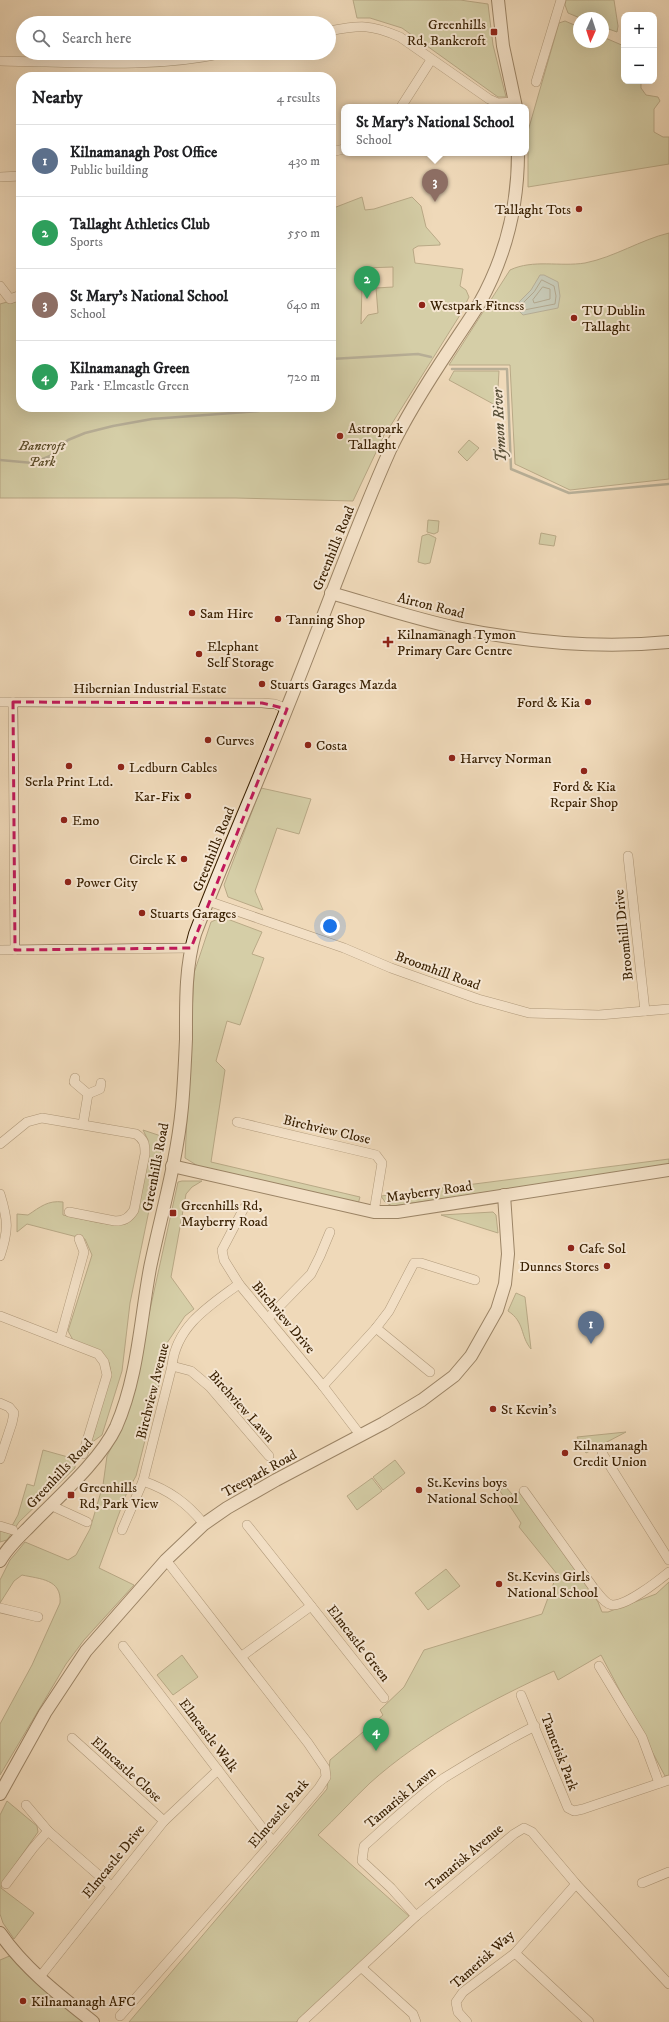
<!DOCTYPE html>
<html lang="en">
<head>
<meta charset="utf-8">
<style>
  body { margin:0; font-family:"IM FELL DW Pica",serif; background:#f2f2f2; color:#202124 }
  .controls { position:absolute; right:12px; top:12px; display:grid; overflow:hidden; border-radius:8px; box-shadow:0 4px 16px #0002 }
  .controls button { width:36px; height:36px; display:grid; place-items:center; padding:0; border:0; border-bottom:1px solid #e0e0e0; background:#fff; color:#202124; font:20px sans-serif }
  .compass { position:absolute; left:573px; top:12px; width:36px; height:36px; border-radius:50%; background:#fff; box-shadow:0 4px 16px #0002; rotate:183deg }
  .you { position:absolute; left:330px; top:926px; width:14px; height:14px; margin:-10px; border:3px solid #fff; border-radius:50%; background:#1a73e8; box-shadow:0 0 0 6px #1a73e833 }
  .badge { display:grid; place-items:center; width:26px; height:26px; border-radius:50%; background:#7c3aed; color:#fff; font-size:13px; font-weight:700 }
  .pin { position:absolute; translate:-50% -33px; filter:drop-shadow(0 1px 2px #0008) }
  .pin::after { content:''; position:absolute; top:21px; width:14px; height:12px; background:inherit; clip-path:polygon(0 0,100% 0,50% 100%) }
  .popup { position:absolute; left:341px; top:104px; width:188px; height:52px; box-sizing:border-box; display:grid; place-content:center; border-radius:8px; background:#fff; filter:drop-shadow(0 1px 3px #0005); font-size:13px; white-space:nowrap; color:#757577 }
  .popup b { font-size:15px; color:#202124 }
  .popup::after { content:''; position:absolute; left:50%; top:100%; margin-left:-8px; border:8px solid transparent; border-top-color:#fff }
  .list { margin:0; padding:0; list-style:none }
  h2 { display:flex; justify-content:space-between; align-items:center; height:52px; margin:0; padding:0 16px; font-size:17px }
  h2 small { font-size:13px; font-weight:400; color:#757577 }
  .list li { display:grid; grid-template-columns:26px 1fr auto; gap:12px; align-items:center; box-sizing:border-box; height:72px; padding:0 16px; border-top:1px solid #e0e0e0 }
  .list b { display:block; font-size:15px; white-space:nowrap }
  .list p { margin:0; font-size:13px; white-space:nowrap; color:#757577 }
  .list em { font-size:13px; font-style:normal; color:#757577 }
  .icon { flex:none; width:22px; height:22px; fill:none; stroke:currentColor; stroke-width:2; stroke-linecap:round; stroke-linejoin:round }
  .map { position:relative; flex:none; width:669px; height:2022px; overflow:hidden }
  .search { position:absolute; background:#fff; box-shadow:0 4px 16px #0002; left:16px; top:16px; width:320px; height:44px; display:flex; align-items:center; gap:10px; box-sizing:border-box; padding:0 14px; border-radius:22px; color:#757577; font-size:15px }
  .panel { position:absolute; background:#fff; box-shadow:0 4px 16px #0002; left:16px; top:72px; width:320px; height:340px; border-radius:16px }
  .map>svg:first-child { display:block }
</style>
</head>
<body>
<div class="map">
<svg width="669" height="2022" viewBox="0 0 669 2022">
  <rect width="100%" height="100%" fill="#efd9b9"/>
  <filter id="stains"><feTurbulence type="fractalNoise" baseFrequency=".005" numOctaves="4"/><feColorMatrix values="0 0 0 0 .2 0 0 0 0 .09 0 0 0 0 .02 0 0 0 .5 -.17"/></filter>
  <radialGradient id="worn" r=".72"><stop offset=".6" stop-color="#630" stop-opacity="0"/><stop offset="1" stop-color="#630" stop-opacity=".3"/></radialGradient>
  <g fill="#b7c091" stroke="#787048" fill-rule="evenodd">
    <path d="M353 0H460L488 4 493 45 506 97H498L402 28 370 18H357Z"/>
    <path d="M566 0H614L618 26 617 32 603 27V18H580L568 13 565 5Z"/>
    <path d="M565 21 579 27V42H603V37L624 46V81H641V88L646 95 658 97 660 101 654 109V132L663 137H669V164L528 187V131L559 23Z"/>
    <path d="M362 197 365 210 374 209 412 197 421 206 426 227 440 243V245L418 246 413 249 415 263 463 269 460 286 466 290 469 297 460 315 391 425 387 429 353 501 236 498H0V304L21 298V407H331V209ZM393 267V287L376 288 378 313 368 315 361 324 362 286 365 285 364 268Z"/>
    <path d="M669 233V479L570 490 515 464 510 365H449L510 270C533 259 560 267 585 263 615 257 640 240 669 233Z"/>
    <path d="M454 371H499L497 406 449 380Z"/>
    <path d="M469 440 479 448 467 461 458 452Z"/>
    <path d="M428 520 439 521 438 532 434 534 427 532Z"/>
    <path d="M541 533 556 536 554 546 539 544Z"/>
    <path d="M428 534 436 538 430 563 425 564 418 562 422 536Z"/>
    <path d="M261 788 311 799 299 834 277 828 255 891 263 910 228 897 224 885Z"/>
    <path d="M222 917 262 932 252 954 264 958 240 1025 227 1021 216 1061 225 1070 211 1162 360 1197 358 1204 198 1166 185 1158 194 973 211 922Z"/>
    <path d="M143 1130 164 1137 130 1303 122 1371 102 1435 91 1443 111 1373 109 1362 101 1352 73 1340 68 1331 92 1255 85 1239 27 1224 17 1232V1214L28 1215C40 1207 48 1200 63 1202V1215C80 1218 108 1227 125 1224 130 1223 133 1218 137 1214L148 1140Z"/>
    <path d="M669 1159V1166L392 1206 385 1202 381 1196Z"/>
    <path d="M182 1181H202L192 1187 186 1194 171 1277 194 1309 185 1316 165 1346V1361L136 1476 127 1492 99 1568 134 1585 84 1640 66 1664 0 1775V1724L32 1665 60 1603C62 1579 40 1579 22 1575L14 1581 0 1603V1580L10 1560 25 1542 68 1560 76 1555 90 1529 103 1485 107 1456 126 1419 178 1182Z"/>
    <path d="M493 1212 496 1215 498 1233 441 1215Z"/>
    <path d="M516 1293 525 1297 531 1349C520 1336 525 1322 508 1311Z"/>
    <path d="M626 1432 586 1453 577 1437Z"/>
    <path d="M43 1450 75 1459V1468L19 1522 7 1540 0 1542V1531L8 1533 18 1515 27 1484 34 1486Z"/>
    <path d="M395 1460 405 1473 383 1490 373 1477Z"/>
    <path d="M372 1478 382 1491 357 1510 347 1496Z"/>
    <path d="M505 1486 512 1494 519 1492 598 1602 602 1612H608L656 1594 669 1582V1775L665 1776 601 1655 558 1680 554 1671C491 1700 422 1736 370 1783 352 1800 336 1818 318 1835L410 1917 296 2022H129L327 1789 330 1760 383 1715 380 1710 404 1687 424 1650 542 1614 557 1574 519 1527 521 1523 500 1491Z"/>
    <path d="M446 1569 460 1586 428 1610 415 1593Z"/>
    <path d="M182 1655 198 1677 173 1695 157 1675Z"/>
    <path d="M7 1801 37 1826 38 1832 2 1883 1 1888 34 1913 14 1939 3 1923 0 1914V1815Z"/>
    <path d="M12 1955 88 2022H0V1960Z"/>
  </g>
  <path fill="#9ab9b4" stroke="#737b6c" d="M540 275H544L558 282 560 296 558 308 523 315 518 310 519 302 531 290Z"/>
  <g fill="none" stroke-linecap="round" stroke-linejoin="round">
    <g stroke="#696c5a" stroke-width="1">
      <path d="M542 280 554 286 556 296 555 304 524 310 523 303 534 292Z"/>
      <path d="M543 287 550 289V299L534 303 533 300Z"/>
    </g>
    <g stroke="#737b6c" stroke-width="2.5">
      <path d="M331 359 418 354 431 357"/>
      <path d="M452 369H507L511 469 569 493 669 484"/>
      <path d="M0 460 33 463 50 456 68 440 85 433 113 426 152 419 259 411 264 407"/>
    </g>
    <defs>
      <g id="street">
        <path d="M329 31C360 25 370 24 400 37L489 99 498 103 515 102"/>
        <path d="M0 61C74 62 152 69 224 53"/>
        <path d="M536 82 561 0"/>
        <path d="M401 107 431 60"/>
        <path d="M331 152 344 149"/>
        <path d="M0 177 21 176"/>
        <path d="M0 286 10 299 21 295"/>
        <path d="M0 702 262 703 275 704 287 709"/>
        <path d="M13 702 15 950"/>
        <path d="M628 856 645 1011"/>
        <path d="M208 901 344 948 391 968 478 999 529 1013 599 1015 669 1009"/>
        <path d="M0 950 191 948"/>
        <path d="M75 1078 74 1082 88 1094 100 1089 101 1083"/>
        <path d="M237 1122 376 1155 382 1163 374 1212"/>
        <path d="M83 1124 88 1094"/>
        <path d="M0 1144 27 1122 42 1118 136 1134C145 1140 145 1145 145 1154L134 1210C129 1218 124 1221 115 1221L69 1212"/>
        <path d="M0 1194C8 1220 9 1230 0 1256"/>
        <path d="M244 1208 222 1250 224 1260 239 1284 323 1386 361 1436"/>
        <path d="M0 1316 98 1354 104 1362 107 1375 83 1454"/>
        <path d="M268 1318 311 1274 320 1256 330 1232"/>
        <path d="M376 1328 430 1372"/>
        <path d="M60 1339 84 1252 79 1239"/>
        <path d="M172 1366 191 1371 210 1387 269 1456"/>
        <path d="M323 1386 376 1328 389 1311 414 1263H421L475 1280"/>
        <path d="M0 1403 9 1407 14 1413 12 1423 0 1459"/>
        <path d="M602 1453 669 1560"/>
        <path d="M524 1491 595 1590C600 1595 605 1604 612 1605 626 1606 658 1581 669 1572"/>
        <path d="M50 1505 87 1522"/>
        <path d="M204 1524C187 1503 169 1490 143 1481L172 1366C176 1326 209 1306 239 1284"/>
        <path d="M247 1525 384 1698"/>
        <path d="M0 1526 13 1530"/>
        <path d="M122 1530 143 1481"/>
        <path d="M0 1608 38 1617"/>
        <path d="M123 1646 273 1842"/>
        <path d="M242 1656 311 1606"/>
        <path d="M599 1666 642 1737 659 1783"/>
        <path d="M521 1695 568 1808 574 1811 583 1809 669 1780"/>
        <path d="M72 1738 164 1821"/>
        <path d="M26 1805 48 1831 111 1886"/>
        <path d="M642 1883 669 1872"/>
        <path d="M6 1884 33 1848 48 1831"/>
        <path d="M416 1916 391 1888 362 1861 364 1846C390 1823 416 1798 444 1778 474 1759 504 1742 535 1726"/>
        <path d="M515 1953 589 2022"/>
        <path d="M362 1968 413 2014 416 2022"/>
        <path d="M39 1978 164 1821 218 1770"/>
        <path d="M120 2016 273 1842 319 1788 326 1777 325 1768 308 1743 166 1560"/>
        <path d="M302 2022 416 1916 514 1834 524 1828 532 1832 576 1884 669 1984"/>
        <path d="M467 2022 458 2012 456 2002 463 1992 515 1953 576 1884"/>
      </g>
      <g id="secondary">
        <path d="M498 0 503 46 516 107"/>
        <path d="M331 593C373 605 415 619 457 628 526 642 599 649 669 642"/>
        <path d="M172 1166 374 1212H397L669 1170"/>
        <path d="M0 1561C7 1548 18 1538 29 1527 55 1500 100 1461 116 1427 138 1377 140 1322 150 1268 161 1215 177 1161 182 1107 184 1084 185 1062 186 1039 186 1004 185 968 195 934 224 858 257 784 287 708 322 622 352 535 390 450 407 414 429 380 451 347 460 333 470 319 479 304 505 258 518 206 518 153"/>
        <path d="M0 1794 45 1713 86 1651 166 1560 204 1524 227 1508 276 1480 384 1423 422 1400 454 1376 471 1356 497 1310 505 1284 508 1254 504 1195"/>
        <path d="M0 1933C25 1969 59 1995 93 2022"/>
      </g>
    </defs>
    <use href="#street" stroke="#664e2e" stroke-width="10"/>
    <use href="#secondary" stroke="#381f00" stroke-width="14"/>
    <use href="#street" stroke="#f5e6d2" stroke-width="9"/>
    <use href="#secondary" stroke="#f5e6d2" stroke-width="12"/>
  </g>
  <path d="M0 0H669V2022H0ZM13 702 262 703 287 709 191 948 15 950Z" fill="#efd9b9" fill-opacity=".55" fill-rule="evenodd"/>
  <path fill="none" stroke="#c2185b" stroke-width="3" stroke-dasharray="8 5" stroke-linejoin="round" d="M13 702 262 703 287 709 191 948 15 950Z"/>
  <g fill="#8f2418" stroke="#f5e6d2" stroke-width="1.5">
    <rect x="490" y="28" width="8" height="8" rx="2"/>
    <circle cx="579" cy="209" r="4"/>
    <circle cx="422" cy="305" r="4"/>
    <circle cx="574" cy="318" r="4"/>
    <circle cx="340" cy="436" r="4"/>
    <circle cx="192" cy="613" r="4"/>
    <circle cx="278" cy="619" r="4"/>
    <path d="M386 636h4v4h4v4h-4v4h-4v-4h-4v-4h4z"/>
    <circle cx="199" cy="654" r="4"/>
    <circle cx="262" cy="684" r="4"/>
    <circle cx="588" cy="702" r="4"/>
    <circle cx="208" cy="740" r="4"/>
    <circle cx="308" cy="745" r="4"/>
    <circle cx="452" cy="758" r="4"/>
    <circle cx="69" cy="766" r="4"/>
    <circle cx="121" cy="767" r="4"/>
    <circle cx="584" cy="771" r="4"/>
    <circle cx="188" cy="796" r="4"/>
    <circle cx="64" cy="820" r="4"/>
    <circle cx="184" cy="859" r="4"/>
    <circle cx="68" cy="882" r="4"/>
    <circle cx="142" cy="913" r="4"/>
    <rect x="169" y="1209" width="8" height="8" rx="2"/>
    <circle cx="571" cy="1248" r="4"/>
    <circle cx="607" cy="1266" r="4"/>
    <circle cx="493" cy="1409" r="4"/>
    <circle cx="565" cy="1453" r="4"/>
    <circle cx="419" cy="1490" r="4"/>
    <rect x="67" y="1491" width="8" height="8" rx="2"/>
    <circle cx="499" cy="1584" r="4"/>
    <circle cx="23" cy="2001" r="4"/>
  </g>
  <g text-anchor="middle" stroke-width="4" stroke-linejoin="round" paint-order="stroke">
    <g font-size="14" fill="#381f00" stroke="#f5e6d2" text-anchor="start">
      <text x="486" y="29" text-anchor="end">Greenhills<tspan x="486" dy="16">Rd, Bankcroft</tspan></text>
      <text x="571" y="214" text-anchor="end">Tallaght Tots</text>
      <text x="430" y="310">Westpark Fitness</text>
      <text x="582" y="315">TU Dublin<tspan x="582" dy="16">Tallaght</tspan></text>
      <text x="348" y="433">Astropark<tspan x="348" dy="16">Tallaght</tspan></text>
      <text x="200" y="618">Sam Hire</text>
      <text x="286" y="624">Tanning Shop</text>
      <text x="397" y="639">Kilnamanagh Tymon<tspan x="397" dy="16">Primary Care Centre</tspan></text>
      <text x="207" y="651">Elephant<tspan x="207" dy="16">Self Storage</tspan></text>
      <text x="270" y="689">Stuarts Garages Mazda</text>
      <text x="580" y="707" text-anchor="end">Ford &amp; Kia</text>
      <text x="216" y="745">Curves</text>
      <text x="316" y="750">Costa</text>
      <text x="460" y="763">Harvey Norman</text>
      <text x="129" y="772">Ledburn Cables</text>
      <text x="69" y="786" text-anchor="middle">Serla Print Ltd.</text>
      <text x="584" y="791" text-anchor="middle">Ford &amp; Kia<tspan x="584" dy="16">Repair Shop</tspan></text>
      <text x="180" y="801" text-anchor="end">Kar-Fix</text>
      <text x="72" y="825">Emo</text>
      <text x="176" y="864" text-anchor="end">Circle K</text>
      <text x="76" y="887">Power City</text>
      <text x="150" y="918">Stuarts Garages</text>
      <text x="181" y="1210">Greenhills Rd,<tspan x="181" dy="16">Mayberry Road</tspan></text>
      <text x="579" y="1253">Cafe Sol</text>
      <text x="599" y="1271" text-anchor="end">Dunnes Stores</text>
      <text x="501" y="1414">St Kevin's</text>
      <text x="573" y="1450">Kilnamanagh<tspan x="573" dy="16">Credit Union</tspan></text>
      <text x="427" y="1487">St.Kevins boys<tspan x="427" dy="16">National School</tspan></text>
      <text x="79" y="1492">Greenhills<tspan x="79" dy="16">Rd, Park View</tspan></text>
      <text x="507" y="1581">St.Kevins Girls<tspan x="507" dy="16">National School</tspan></text>
      <text x="31" y="2006">Kilnamanagh AFC</text>
    </g>
    <g font-size="14" font-style="italic" fill="#5e4f2c" stroke="#f5e6d2">
      <text x="42" y="450">Bancroft<tspan x="42" dy="16">Park</tspan></text>
    </g>
    <g font-size="14" fill="#381f00" stroke="#f5e6d2">
      <text transform="translate(333 548) rotate(-68)" y="5">Greenhills Road</text>
      <text transform="translate(431 605) rotate(14)" y="5">Airton Road</text>
      <text x="150" y="693">Hibernian Industrial Estate</text>
      <text transform="translate(213 849) rotate(-68)" y="5">Greenhills Road</text>
      <text transform="translate(623 935) rotate(-96)" y="5">Broomhill Drive</text>
      <text transform="translate(438 970) rotate(20)" y="5">Broomhill Road</text>
      <text transform="translate(327 1129) rotate(13)" y="5">Birchview Close</text>
      <text transform="translate(155 1167) rotate(-79)" y="5">Greenhills Road</text>
      <text transform="translate(429 1191) rotate(-8)" y="5">Mayberry Road</text>
      <text transform="translate(284 1317) rotate(50)" y="5">Birchview Drive</text>
      <text transform="translate(152 1391) rotate(-76)" y="5">Birchview Avenue</text>
      <text transform="translate(242 1406) rotate(48)" y="5">Birchview Lawn</text>
      <text transform="translate(59 1473) rotate(-47)" y="5">Greenhills Road</text>
      <text transform="translate(259 1473) rotate(-29)" y="5">Treepark Road</text>
      <text transform="translate(359 1643) rotate(52)" y="5">Elmcastle Green</text>
      <text transform="translate(209 1735) rotate(53)" y="5">Elmcastle Walk</text>
      <text transform="translate(560 1752) rotate(69)" y="5">Tamerisk Park</text>
      <text transform="translate(127 1769) rotate(42)" y="5">Elmcastle Close</text>
      <text transform="translate(400 1797) rotate(-40)" y="5">Tamarisk Lawn</text>
      <text transform="translate(278 1813) rotate(-50)" y="5">Elmcastle Park</text>
      <text transform="translate(464 1857) rotate(-40)" y="5">Tamarisk Avenue</text>
      <text transform="translate(113 1861) rotate(-51)" y="5">Elmcastle Drive</text>
      <text transform="translate(482 1959) rotate(-42)" y="5">Tamerisk Way</text>
    </g>
    <g font-size="15" font-style="italic" fill="#554d36" stroke="#f5e6d2">
      <text transform="translate(499 425) rotate(-93)" y="5">Tymon River</text>
    </g>
  </g>
  <rect width="100%" height="100%" filter="url(#stains)"/>
  <rect width="100%" height="100%" fill="url(#worn)"/>
</svg>
<div class="controls">
<button>+</button>
<button>−</button>
</div>
<svg class="compass" viewBox="-18 -18 36 36"><path d="M0-13l5 13h-10z" fill="#e53935"/><path d="M0 13l5-13h-10z" fill="#757577"/></svg>
<div class="you"></div>
<div class="pin badge" style="left:591px;top:1344px;background:#5c6f8a">1</div>
<div class="pin badge" style="left:367px;top:299px;background:#2e9e5b">2</div>
<div class="pin badge" style="left:435px;top:202px;background:#8d6e63">3</div>
<div class="popup"><b>St Mary's National School</b>School</div>
<div class="pin badge" style="left:376px;top:1751px;background:#2e9e5b">4</div>
<div class="search"><svg class="icon" aria-label="search" viewBox="0 0 24 24"><circle cx="10" cy="10" r="6"/><path d="M15 15l6 6"/></svg>Search here</div>
<section class="panel">
<h2>Nearby<small>4 results</small></h2>
<ul class="list">
<li><span class="badge" style="background:#5c6f8a">1</span><div><b>Kilnamanagh Post Office</b><p>Public building</p></div><em>430 m</em></li>
<li><span class="badge" style="background:#2e9e5b">2</span><div><b>Tallaght Athletics Club</b><p>Sports</p></div><em>550 m</em></li>
<li><span class="badge" style="background:#8d6e63">3</span><div><b>St Mary's National School</b><p>School</p></div><em>640 m</em></li>
<li><span class="badge" style="background:#2e9e5b">4</span><div><b>Kilnamanagh Green</b><p>Park · Elmcastle Green</p></div><em>720 m</em></li>
</ul>
</section>
</div>
</body>
</html>
